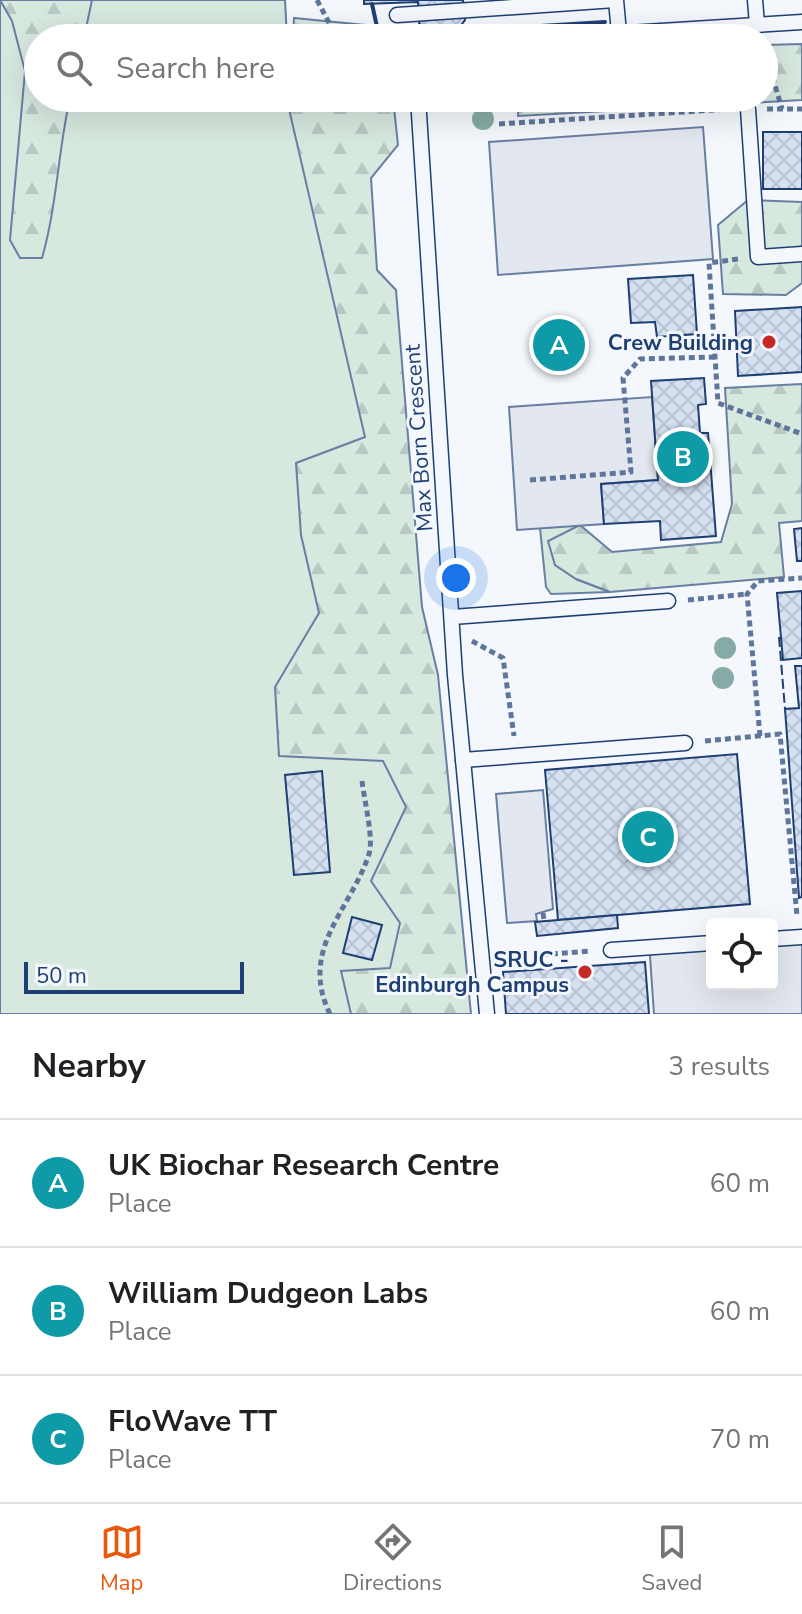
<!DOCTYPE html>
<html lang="en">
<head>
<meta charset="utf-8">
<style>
  body { margin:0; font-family:"Nunito Sans",sans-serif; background:#f6f6f6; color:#202124 }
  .controls { position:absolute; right:24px; bottom:24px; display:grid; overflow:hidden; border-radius:8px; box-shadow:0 8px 32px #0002 }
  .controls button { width:72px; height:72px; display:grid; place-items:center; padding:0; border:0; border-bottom:2px solid #e0e0e0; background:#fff; color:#202124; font:40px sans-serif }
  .scale { position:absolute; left:24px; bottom:20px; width:220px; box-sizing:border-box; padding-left:8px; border:4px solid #1d3f73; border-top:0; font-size:22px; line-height:28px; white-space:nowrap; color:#1d3f73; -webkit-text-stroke:6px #f4f7fb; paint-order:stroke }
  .you { position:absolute; left:456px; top:578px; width:28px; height:28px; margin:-20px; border:6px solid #fff; border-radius:50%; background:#1a73e8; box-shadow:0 0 0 12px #1a73e833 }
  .badge { display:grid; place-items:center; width:52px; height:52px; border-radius:50%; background:#ea580c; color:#fff; font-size:26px; font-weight:700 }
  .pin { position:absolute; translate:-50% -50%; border:4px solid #fff; box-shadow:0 2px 8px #0006 }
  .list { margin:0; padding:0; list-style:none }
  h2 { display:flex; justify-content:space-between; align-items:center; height:104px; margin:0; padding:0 32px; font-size:34px }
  h2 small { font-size:26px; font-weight:400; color:#757577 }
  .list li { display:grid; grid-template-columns:52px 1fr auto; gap:24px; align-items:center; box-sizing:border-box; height:128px; padding:0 32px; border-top:2px solid #e0e0e0 }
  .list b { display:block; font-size:30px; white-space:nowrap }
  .list p { margin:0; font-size:26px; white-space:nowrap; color:#757577 }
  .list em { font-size:26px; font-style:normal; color:#757577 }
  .icon { flex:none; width:44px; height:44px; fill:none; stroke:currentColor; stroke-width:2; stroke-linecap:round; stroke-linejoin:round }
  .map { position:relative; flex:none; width:802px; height:1014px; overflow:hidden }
  .search { position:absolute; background:#fff; box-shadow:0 8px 32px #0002; left:24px; right:24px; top:24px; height:88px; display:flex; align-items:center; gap:20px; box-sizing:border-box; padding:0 28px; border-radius:44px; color:#757577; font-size:30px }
  .sheet { height:488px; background:#fff }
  nav { display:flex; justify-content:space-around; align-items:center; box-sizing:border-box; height:112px; border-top:2px solid #e0e0e0; background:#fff; font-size:22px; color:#757577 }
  nav a { display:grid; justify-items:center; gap:4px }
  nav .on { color:#ea580c }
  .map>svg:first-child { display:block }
</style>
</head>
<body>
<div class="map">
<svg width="802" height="1014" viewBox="0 0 802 1014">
  <defs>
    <pattern id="forest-firs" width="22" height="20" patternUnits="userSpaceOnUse" patternTransform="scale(2)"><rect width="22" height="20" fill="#d7e8df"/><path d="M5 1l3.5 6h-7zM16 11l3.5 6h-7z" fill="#b8c8c3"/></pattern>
    <pattern id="building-cross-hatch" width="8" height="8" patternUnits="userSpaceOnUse" patternTransform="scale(2)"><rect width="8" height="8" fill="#d5e0f0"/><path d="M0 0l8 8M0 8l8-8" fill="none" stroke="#b6c1d1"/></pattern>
  </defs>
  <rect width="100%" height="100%" fill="#f4f7fb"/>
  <g fill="#d7e8df" stroke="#687fa3" stroke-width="2">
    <path d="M0 0H285L287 38H38V98H295L402 605 467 1014H0Z"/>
    <path d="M580 525 576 579 610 592 551 594 546 587 540 528Z"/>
  </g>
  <g fill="url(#forest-firs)" stroke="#687fa3" stroke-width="2">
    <path d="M0 0H92L84 38H38V98H70C58 151 57 206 42 258H20L10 240 25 71 12 21Z"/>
    <path d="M294 18 386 27 394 38H293Z"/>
    <path d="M802 44V100L518 116 519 98H764V45Z"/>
    <path d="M290 98H393L398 145 371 178 377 270 396 290 422 607 438 675 471 1014H351L341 971 390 968 400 923 371 881 406 807 383 761 279 756 275 687 319 613 301 535 296 463 365 437 289 109Z"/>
    <path d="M748 200 802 202V283L786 295 723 294 718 225Z"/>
    <path d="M802 384V521L779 523 784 577 610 592 576 579 555 565 548 541 580 525 612 552 721 542 732 504 725 388Z"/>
  </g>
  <g fill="#e3e8f0" stroke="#687fa3" stroke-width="2">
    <path d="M703 127 713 259 498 275 489 142Z"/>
    <path d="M652 397 658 480 601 484 604 524 517 530 509 407Z"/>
    <path d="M543 790 553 909 536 914 537 921 507 923 496 794Z"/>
    <path d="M802 931V1014H654L649 942 712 938V984H772V933Z"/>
  </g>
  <g fill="url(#building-cross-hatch)" stroke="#1d3f73" stroke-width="2">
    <path d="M364 0H463L465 20 459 28 426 29 419 23 418 2 364 4Z"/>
    <rect x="763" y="132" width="39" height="57"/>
    <path d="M693 275 697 334 657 337 655 322 631 323 628 279Z"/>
    <path d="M802 307V372L738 376 735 311Z"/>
    <path d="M581 326 583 361 537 363 535 329Z"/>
    <path d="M704 378 706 404 698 405 700 433H708L716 536 661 540 660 521 604 524 601 484 658 480 651 381Z"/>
    <path d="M802 528V561H797L794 529Z"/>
    <path d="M802 591V658L783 660 777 593Z"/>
    <path d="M795 666H802V897L799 898 785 709 799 708Z"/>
    <path d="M737 754 750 904 558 920 545 770Z"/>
    <path d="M322 771 330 872 294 875 285 775Z"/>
    <path d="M617 915 618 928 537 936 535 922Z"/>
    <path d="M352 917 382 925 372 960 343 953Z"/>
    <path d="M645 962 649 1014H506L503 972Z"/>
  </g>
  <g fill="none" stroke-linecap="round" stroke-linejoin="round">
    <defs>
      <g id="service">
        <path d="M616 0 619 33"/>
        <path d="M755 0 757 24"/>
        <path d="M397 15 615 0"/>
        <path d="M549 38 802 22"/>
        <path d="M418 98 455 675 487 1014"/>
        <path d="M748 109 758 257 802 254"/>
        <path d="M452 617 668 601"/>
        <path d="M463 760 685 743"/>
        <path d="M772 939 802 937"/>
        <path d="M611 950 712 943"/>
      </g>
    </defs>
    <use href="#service" stroke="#1d3f73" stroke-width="17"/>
    <g stroke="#5e769c" stroke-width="5" stroke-dasharray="6 4" stroke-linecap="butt">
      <path d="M317 0 337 38"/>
      <path d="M764 48 782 109"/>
      <path d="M695 98 707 109"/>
      <path d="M767 109H802"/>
      <path d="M499 124 729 109"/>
      <path d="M738 259 709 263 718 403 802 434"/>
      <path d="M530 480 631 472 623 378 640 359 715 357"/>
      <path d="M688 600 747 594"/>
      <path d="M472 641 503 658 514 736"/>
      <path d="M760 736 747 594 758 581 802 578"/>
      <path d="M705 741 780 734 797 916"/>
      <path d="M543 913 544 920"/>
      <path d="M502 958 591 951"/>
      <path d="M330 1014C298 949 351 910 369 854 374 839 364 799 362 781"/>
    </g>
    <use href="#service" stroke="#f4f7fb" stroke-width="14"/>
    <path stroke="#1d3f73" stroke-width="2" stroke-dasharray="10 4" stroke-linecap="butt" d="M779 637 785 709"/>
    <path stroke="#1d3f73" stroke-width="4" d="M372 4 379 36 605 22"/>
  </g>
  <g fill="#86aba6">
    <circle cx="483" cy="119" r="11"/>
    <circle cx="725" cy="648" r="11"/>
    <circle cx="723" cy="678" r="11"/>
  </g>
  <g fill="#c62828" stroke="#f4f7fb" stroke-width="3">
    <circle cx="769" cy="342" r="8"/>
    <circle cx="585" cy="972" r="8"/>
  </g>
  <g text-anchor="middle" stroke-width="6" stroke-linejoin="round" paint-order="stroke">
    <g font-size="22" font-weight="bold" fill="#1d3f73" stroke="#f4f7fb" text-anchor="end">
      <text x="753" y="350">Crew Building</text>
      <text x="569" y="967">SRUC -<tspan x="569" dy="25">Edinburgh Campus</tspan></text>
    </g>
    <g font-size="22" fill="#1d3f73" stroke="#f4f7fb">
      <text transform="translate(418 438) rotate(-94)" y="8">Max Born Crescent</text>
    </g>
  </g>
</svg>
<div class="controls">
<button><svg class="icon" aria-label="locate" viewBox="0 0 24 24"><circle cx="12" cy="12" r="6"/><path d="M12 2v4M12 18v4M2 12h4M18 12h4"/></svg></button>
</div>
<div class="scale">50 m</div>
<div class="you"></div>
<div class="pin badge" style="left:559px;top:345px;background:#0f9aa8">A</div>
<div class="pin badge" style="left:683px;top:457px;background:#0f9aa8">B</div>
<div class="pin badge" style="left:648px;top:837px;background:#0f9aa8">C</div>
<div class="search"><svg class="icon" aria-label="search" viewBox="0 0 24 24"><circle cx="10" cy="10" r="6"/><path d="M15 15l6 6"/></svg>Search here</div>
</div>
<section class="sheet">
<h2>Nearby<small>3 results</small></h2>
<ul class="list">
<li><span class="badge" style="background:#0f9aa8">A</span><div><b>UK Biochar Research Centre</b><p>Place</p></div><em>60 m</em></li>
<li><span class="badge" style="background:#0f9aa8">B</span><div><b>William Dudgeon Labs</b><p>Place</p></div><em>60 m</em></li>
<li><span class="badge" style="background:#0f9aa8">C</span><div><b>FloWave TT</b><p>Place</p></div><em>70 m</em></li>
</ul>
</section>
<nav>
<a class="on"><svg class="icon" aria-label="map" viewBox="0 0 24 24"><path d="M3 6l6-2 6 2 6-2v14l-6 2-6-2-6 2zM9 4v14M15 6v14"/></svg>Map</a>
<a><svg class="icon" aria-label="directions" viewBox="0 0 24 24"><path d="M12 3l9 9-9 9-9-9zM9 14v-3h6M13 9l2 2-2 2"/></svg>Directions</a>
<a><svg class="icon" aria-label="saved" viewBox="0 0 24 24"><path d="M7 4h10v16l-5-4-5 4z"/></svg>Saved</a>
</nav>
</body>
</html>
